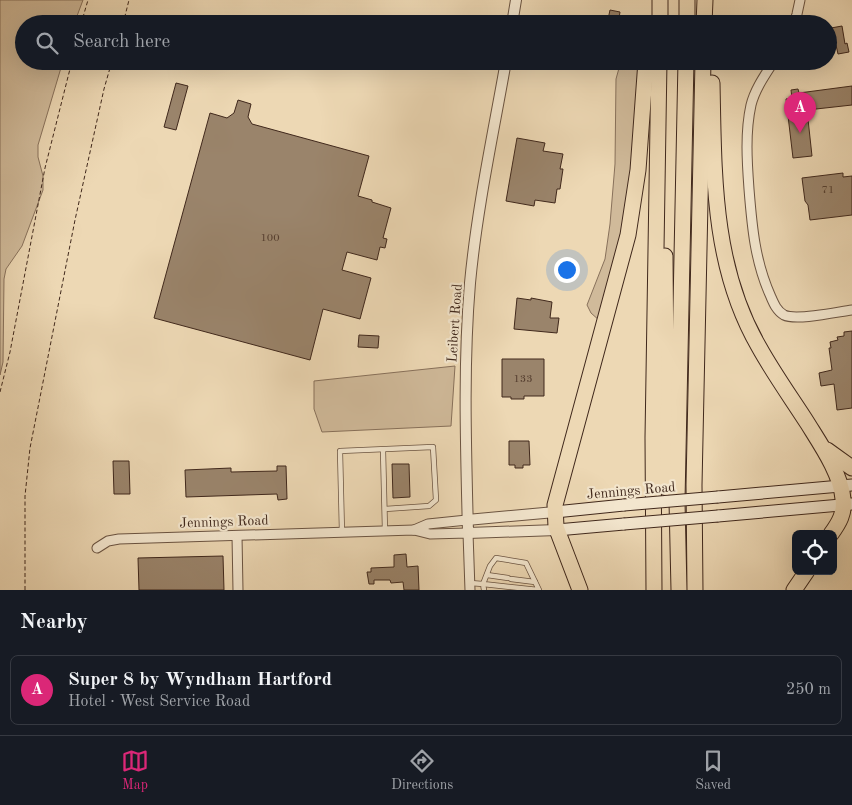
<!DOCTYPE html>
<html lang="en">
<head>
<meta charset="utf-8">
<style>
  body { margin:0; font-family:"Old Standard TT",serif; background:#20242c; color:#f1f3f6 }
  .controls { position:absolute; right:15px; bottom:15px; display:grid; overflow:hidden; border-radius:8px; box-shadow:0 5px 20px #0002 }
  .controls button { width:45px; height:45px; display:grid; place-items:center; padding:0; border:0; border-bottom:1px solid #363941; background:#171b24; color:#f1f3f6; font:25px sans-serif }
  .you { position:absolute; left:566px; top:269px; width:18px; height:18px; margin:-12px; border:4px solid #fff; border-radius:50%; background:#1a73e8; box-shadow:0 0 0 8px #1a73e833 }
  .badge { display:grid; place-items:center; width:32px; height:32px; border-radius:50%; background:#db2777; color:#fff; font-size:16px; font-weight:700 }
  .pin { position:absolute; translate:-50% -41px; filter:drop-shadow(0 1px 2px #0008) }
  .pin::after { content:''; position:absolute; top:26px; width:18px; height:15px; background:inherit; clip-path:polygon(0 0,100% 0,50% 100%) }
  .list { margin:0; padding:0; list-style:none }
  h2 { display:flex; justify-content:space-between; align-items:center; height:65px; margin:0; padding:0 20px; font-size:21px }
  h2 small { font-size:16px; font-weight:400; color:#9ea1a6 }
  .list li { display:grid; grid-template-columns:32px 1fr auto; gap:15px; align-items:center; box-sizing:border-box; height:70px; margin:0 10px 10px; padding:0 10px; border:1px solid #363941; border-radius:8px }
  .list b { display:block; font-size:19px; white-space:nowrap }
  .list p { margin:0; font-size:16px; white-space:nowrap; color:#9ea1a6 }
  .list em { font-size:16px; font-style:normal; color:#9ea1a6 }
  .icon { flex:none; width:28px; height:28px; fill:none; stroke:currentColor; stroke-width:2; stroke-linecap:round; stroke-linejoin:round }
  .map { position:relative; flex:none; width:852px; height:590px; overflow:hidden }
  .search { position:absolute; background:#171b24; box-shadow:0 5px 20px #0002; left:15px; right:15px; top:15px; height:55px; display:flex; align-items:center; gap:12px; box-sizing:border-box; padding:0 18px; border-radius:28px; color:#9ea1a6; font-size:19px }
  .sheet { height:145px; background:#171b24 }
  nav { display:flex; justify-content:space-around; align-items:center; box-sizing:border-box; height:70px; border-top:1px solid #363941; background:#171b24; font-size:14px; color:#9ea1a6 }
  nav a { display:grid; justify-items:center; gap:2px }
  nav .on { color:#db2777 }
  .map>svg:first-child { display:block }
</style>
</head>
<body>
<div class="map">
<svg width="852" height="590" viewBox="0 0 852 590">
  <rect width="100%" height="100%" fill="#edd8b4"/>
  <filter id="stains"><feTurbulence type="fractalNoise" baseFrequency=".004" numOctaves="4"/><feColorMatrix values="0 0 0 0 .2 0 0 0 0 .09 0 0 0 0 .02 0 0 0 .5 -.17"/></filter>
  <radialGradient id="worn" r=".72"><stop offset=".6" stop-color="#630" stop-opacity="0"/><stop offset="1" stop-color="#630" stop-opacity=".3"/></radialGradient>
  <g fill="#d0ba9a" stroke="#88715b">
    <path d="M0 0H83L74 24H24V61H63L38 145V157L43 176V190L22 246 6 269 4 279 3 362 0 375Z"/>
    <path d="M621 61H639L631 173 626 215 600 321 591 313 587 305 605 259 610 224 615 164 616 79Z"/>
    <path d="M455 366 451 426 322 432 314 409V381Z"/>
  </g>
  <g fill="#9a846b" stroke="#40281c">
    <path d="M610 10 620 12 618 24H607Z"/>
    <path d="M842 26 845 44 847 43 849 52 838 54 836 45 828 46V39L833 38 831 28Z"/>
    <path d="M176 83 188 86 176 130 164 127Z"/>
    <path d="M852 86V105L807 110 812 156 793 158 786 99 792 98 791 90 798 89 799 93Z"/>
    <path d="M238 100 251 104 248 117 252 124 369 156 358 196 372 200V202L391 208 383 238 387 239 385 248 380 247 377 260 347 252 342 270 371 278 360 319 323 309 310 360 154 318 210 113 227 118 234 113Z"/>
    <path d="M517 138 545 143 543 151 563 154 560 169H563L560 189H557L555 203 535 200 534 206 506 201Z"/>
    <path d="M843 173V177L852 176V215L810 220 808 205 805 201 802 178Z"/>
    <path d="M517 298 531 300V298L552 302 550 318H559L557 333 514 329Z"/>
    <path d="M852 331V408L837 410 834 384 821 386 819 373 832 370 829 348H831L830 342 838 340 837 337 844 336V332Z"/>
    <path d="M359 335 379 336 378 348 358 347Z"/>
    <path d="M502 359H544V396H524V399H511V397H502Z"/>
    <path d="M509 441H529L530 465H523V468H515V465H509Z"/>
    <path d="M113 461H129L130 494H114Z"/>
    <path d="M392 464H409L410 497 393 498Z"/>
    <path d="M277 466H286L287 499 278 500 277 494 186 497 185 470 231 468V472L277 471Z"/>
    <path d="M406 554 407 567 418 566 419 590H404L403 582 391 583 390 580H374V584H369L367 572H371V568L394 567V555Z"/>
    <path d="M223 556 224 590H139L138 558Z"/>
  </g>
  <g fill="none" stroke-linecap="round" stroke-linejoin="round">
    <defs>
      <g id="service">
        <path d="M383 450 385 531"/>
        <path d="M342 533 340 451 433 447 436 500 429 506 385 509"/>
        <path d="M487 575 508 578"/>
        <path d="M511 579 535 582"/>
        <path d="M470 583 483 584 484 590"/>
        <path d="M538 590 483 584 490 566 496 558 526 563 539 590"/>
      </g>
      <g id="minor">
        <path d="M794 24 797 14 800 0"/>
        <path d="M774 61C765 75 755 89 751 105 745 132 747 162 749 189 752 227 755 262 771 297 774 304 777 311 784 315 796 321 837 312 852 310"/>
        <path d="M414 530 428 524 467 520"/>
        <path d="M237 536 238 590"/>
        <path d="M97 548 108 541 119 539 414 530 430 534 468 533 470 590"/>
      </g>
      <g id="tertiary">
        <path d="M512 24 516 0"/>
        <path d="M506 61C493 135 477 208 470 283 463 367 466 450 468 533L557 530"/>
        <path d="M467 520 555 512"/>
      </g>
      <g id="secondary">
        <path d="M718 497 852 485"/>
        <path d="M555 512 624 505"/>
        <path d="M718 516 852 504"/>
        <path d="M557 530 624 524"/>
      </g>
      <g id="motorway">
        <path d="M660 24V0"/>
        <path d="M687 24V0"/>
        <path d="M704 24 705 0"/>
        <path d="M712 83C714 174 712 266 759 347 774 374 792 399 808 424 821 445 841 474 843 499 845 513 839 523 831 534"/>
        <path d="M665 256 667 488"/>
        <path d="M827 450 852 468"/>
        <path d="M580 590 556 527 555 505 628 235 638 170 646 61"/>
        <path d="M654 590 653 438 659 61"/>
        <path d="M679 590 677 501 686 61"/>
        <path d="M695 590 694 485 703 61"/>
        <path d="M794 590 807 571"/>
      </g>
    </defs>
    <use href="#service" stroke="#6b5442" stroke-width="6"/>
    <use href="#minor" stroke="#6b5442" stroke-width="11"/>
    <use href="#tertiary" stroke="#6b5442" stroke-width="12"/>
    <use href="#secondary" stroke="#40281c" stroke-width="13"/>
    <use href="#motorway" stroke="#40281c" stroke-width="17"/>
    <g stroke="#40281c" stroke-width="1" stroke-dasharray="4 2.5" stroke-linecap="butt">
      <path d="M81 24 88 0"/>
      <path d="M123 24 129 0"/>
      <path d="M0 392 10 352 45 168 72 61"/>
      <path d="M25 590V496L30 448 75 220 104 89 112 61"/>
    </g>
    <use href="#service" stroke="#f3e6ce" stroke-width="4.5"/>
    <use href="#minor" stroke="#f3e6ce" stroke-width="9"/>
    <use href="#tertiary" stroke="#f3e6ce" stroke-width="10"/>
    <use href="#secondary" stroke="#f3e6ce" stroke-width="11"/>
    <use href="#motorway" stroke="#edd8b4" stroke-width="15"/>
    <defs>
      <g id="secondary-bridge">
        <path d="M624 505 718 497"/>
        <path d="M624 524 718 516"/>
      </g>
    </defs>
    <use href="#secondary-bridge" stroke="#40281c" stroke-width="13" stroke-linecap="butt"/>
    <use href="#secondary-bridge" stroke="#f3e6ce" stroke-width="11"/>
  </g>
  <g text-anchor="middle" stroke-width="4.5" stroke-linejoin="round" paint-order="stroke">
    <g font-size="11" fill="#563f30">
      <text x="828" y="193">71</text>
      <text x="270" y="241">100</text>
      <text x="523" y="382">133</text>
    </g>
    <g font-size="14" fill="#40281c" stroke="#f3e6ce">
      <text transform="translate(454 323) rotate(-86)" y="5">Leibert Road</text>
      <text transform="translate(631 490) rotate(-5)" y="5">Jennings Road</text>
      <text transform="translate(224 521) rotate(-2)" y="5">Jennings Road</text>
    </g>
  </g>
  <rect width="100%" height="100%" filter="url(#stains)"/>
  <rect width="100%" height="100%" fill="url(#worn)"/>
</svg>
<div class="controls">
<button><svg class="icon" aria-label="locate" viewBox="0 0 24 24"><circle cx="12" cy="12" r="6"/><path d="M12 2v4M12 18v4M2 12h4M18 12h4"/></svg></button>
</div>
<div class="you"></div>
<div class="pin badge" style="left:800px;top:133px">A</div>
<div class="search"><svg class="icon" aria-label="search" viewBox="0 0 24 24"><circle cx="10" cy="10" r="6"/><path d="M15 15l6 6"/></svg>Search here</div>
</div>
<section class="sheet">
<h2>Nearby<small></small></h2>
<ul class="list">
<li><span class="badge">A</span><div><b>Super 8 by Wyndham Hartford</b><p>Hotel · West Service Road</p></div><em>250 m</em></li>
</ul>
</section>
<nav>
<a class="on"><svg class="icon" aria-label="map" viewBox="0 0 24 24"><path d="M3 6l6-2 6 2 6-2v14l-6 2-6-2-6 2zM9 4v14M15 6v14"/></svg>Map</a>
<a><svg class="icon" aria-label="directions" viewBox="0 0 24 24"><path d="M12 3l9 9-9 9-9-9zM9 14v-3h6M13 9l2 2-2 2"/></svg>Directions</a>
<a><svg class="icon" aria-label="saved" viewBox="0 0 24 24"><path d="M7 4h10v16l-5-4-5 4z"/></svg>Saved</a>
</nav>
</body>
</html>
